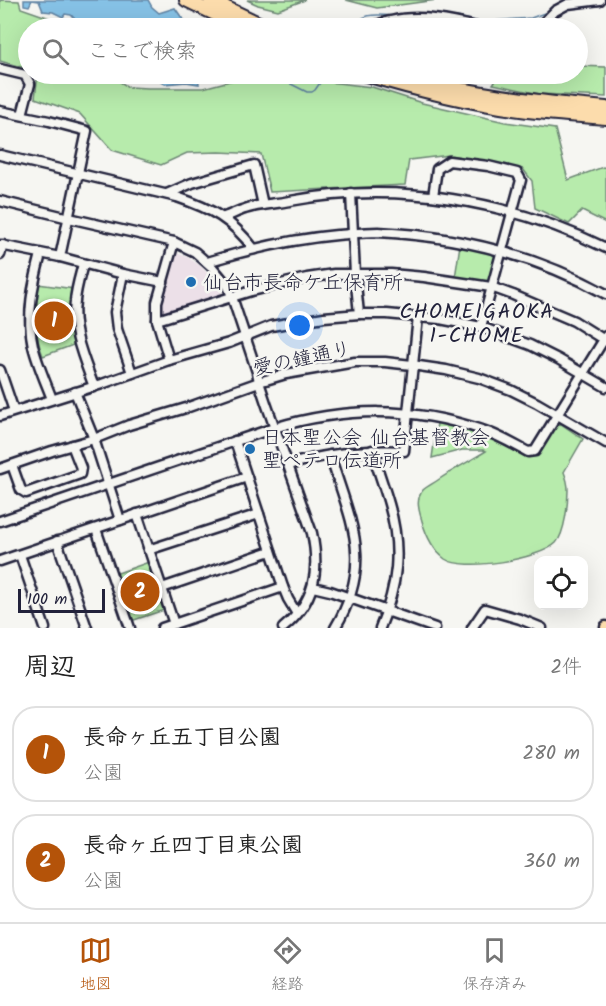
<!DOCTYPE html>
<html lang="ja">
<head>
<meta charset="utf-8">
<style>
  body { margin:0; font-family:Kalam,"Klee One",sans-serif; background:#f2f2f2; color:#222 }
  .controls { position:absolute; right:18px; bottom:18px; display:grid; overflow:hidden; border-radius:12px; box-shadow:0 6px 24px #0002 }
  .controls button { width:54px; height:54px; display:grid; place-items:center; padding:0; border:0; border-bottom:2px solid #e0e0e0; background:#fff; color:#222; font:30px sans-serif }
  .scale { position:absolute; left:18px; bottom:15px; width:87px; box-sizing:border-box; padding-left:6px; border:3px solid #22223b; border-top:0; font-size:16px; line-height:21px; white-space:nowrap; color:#22223b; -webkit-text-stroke:4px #f6f6f2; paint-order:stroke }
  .you { position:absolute; left:300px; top:326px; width:21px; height:21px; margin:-15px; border:4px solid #fff; border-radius:50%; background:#1a73e8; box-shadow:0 0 0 9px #1a73e833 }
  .badge { display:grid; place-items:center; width:39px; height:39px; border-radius:50%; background:#b45309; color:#fff; font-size:20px; font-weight:700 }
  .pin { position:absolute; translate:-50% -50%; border:3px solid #fff; box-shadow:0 2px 6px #0006 }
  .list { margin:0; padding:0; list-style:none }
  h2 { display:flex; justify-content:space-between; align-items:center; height:78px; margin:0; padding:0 24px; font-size:26px }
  h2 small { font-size:20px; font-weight:400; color:#767676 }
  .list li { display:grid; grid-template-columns:39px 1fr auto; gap:18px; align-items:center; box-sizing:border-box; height:96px; margin:0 12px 12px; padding:0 12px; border:2px solid #e0e0e0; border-radius:24px }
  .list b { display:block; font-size:22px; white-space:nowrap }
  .list p { margin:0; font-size:20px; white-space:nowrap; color:#767676 }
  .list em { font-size:20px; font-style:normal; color:#767676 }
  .icon { flex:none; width:33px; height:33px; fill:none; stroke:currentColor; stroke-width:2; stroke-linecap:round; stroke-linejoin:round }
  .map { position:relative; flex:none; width:606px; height:628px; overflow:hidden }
  .search { position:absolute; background:#fff; box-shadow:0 6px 24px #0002; left:18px; right:18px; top:18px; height:66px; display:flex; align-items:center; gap:15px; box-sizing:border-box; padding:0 21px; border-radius:33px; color:#767676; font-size:22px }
  .sheet { height:294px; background:#fff }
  nav { display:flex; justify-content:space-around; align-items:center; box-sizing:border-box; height:84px; border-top:2px solid #e0e0e0; background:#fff; font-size:16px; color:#767676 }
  nav a { display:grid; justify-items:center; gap:3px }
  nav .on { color:#b45309 }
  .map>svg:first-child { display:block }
</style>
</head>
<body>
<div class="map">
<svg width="606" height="628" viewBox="0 0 606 628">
  <rect width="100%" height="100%" fill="#f6f6f2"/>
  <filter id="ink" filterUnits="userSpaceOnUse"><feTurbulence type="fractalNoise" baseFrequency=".0167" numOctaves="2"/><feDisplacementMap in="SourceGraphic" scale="12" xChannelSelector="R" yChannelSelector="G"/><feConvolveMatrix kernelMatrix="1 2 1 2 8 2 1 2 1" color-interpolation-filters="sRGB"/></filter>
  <g filter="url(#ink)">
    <path fill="#ece0e8" d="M174 252 187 257 199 265 209 275 220 289 226 302 169 320 160 314Z"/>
    <g fill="#b7ebac" stroke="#6c8674" stroke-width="1.5">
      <path d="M0 0 19 1 21 8 61 22 66 28H28V69L0 61Z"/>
      <path d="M247 0H305L278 10 258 5Z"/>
      <path d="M346 0H437L377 8Z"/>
      <path d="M578 66 606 67V97L540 94 493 84 500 74H578Z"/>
      <path d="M38 74H108L128 87 148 88H203L241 78 329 82 372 87 422 103 505 122 555 129 568 180 603 167 606 168V223L582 211 569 224 535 208 532 181 523 169 450 155 409 160 405 185 270 192 261 154 219 152 187 153 161 165 112 150 80 114 35 98Z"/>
      <path d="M460 245 493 252 496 255 491 281 485 284 455 278Z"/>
      <path d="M38 284 74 289 76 344 43 356C34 333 33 308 38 284Z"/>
      <path d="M437 423 466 428 535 454C547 447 549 428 561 424L583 439 564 472C566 477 568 484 568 490 568 503 565 533 556 543 540 559 464 572 445 559 433 550 426 535 422 521 419 510 415 500 423 490 427 486 434 483 438 480 454 469 470 461 486 451L483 450H462L432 458Z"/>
      <path d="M149 562 164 610 131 621 115 574Z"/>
    </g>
    <g fill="#86c2e6" stroke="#5e82a2" stroke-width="1.5">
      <path d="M24 0H148L152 7 159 13 175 8 189 28H78L79 23 71 15 65 14 63 17 53 12 43 11 39 1 32 0 29 6 24 5Z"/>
      <path d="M126 74H198L199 84 186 82 165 84 148 74 127 81Z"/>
    </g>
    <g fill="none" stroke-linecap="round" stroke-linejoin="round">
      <g stroke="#5e82a2" stroke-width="1.5">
        <path d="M446 17H457L480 22 531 18 550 11"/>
        <path d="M352 28C364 11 377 15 397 16"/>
        <path d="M259 74 289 83 307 92H312L315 90 324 77"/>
      </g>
      <defs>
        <g id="minor">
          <path d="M369 28C376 26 383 22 391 21 419 14 452 21 480 28"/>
          <path d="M521 28 540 26 555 11 568 4 600 0"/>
          <path d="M0 69 25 75 30 84 22 115"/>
          <path d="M0 111 49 121 87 131 60 257"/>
          <path d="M0 155 177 197C212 209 231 219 254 249"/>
          <path d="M351 193 355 274 359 314"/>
          <path d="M167 194 192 183 254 165 263 205"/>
          <path d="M433 196 437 169 449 161 488 166 517 173 521 180 481 327"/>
          <path d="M0 201 69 218 174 242 195 252 213 268 228 286 232 297 257 372 259 382 266 403 312 533C320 571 315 602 283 628"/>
          <path d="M224 217C231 215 238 211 245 209 259 204 275 204 290 201 398 181 508 200 606 248"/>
          <path d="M0 245 60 257 123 274 163 282"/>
          <path d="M41 254C33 284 26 315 33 346 37 363 46 383 52 399"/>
          <path d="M0 255 3 245"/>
          <path d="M207 262C250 249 292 239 337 235 350 234 364 232 378 232 458 236 536 255 606 294"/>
          <path d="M83 264C80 276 76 288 75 301 71 331 84 359 94 387"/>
          <path d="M123 274 115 312 117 329 132 373"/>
          <path d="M157 320 251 291 307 278 334 274H391L424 277 491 287 513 295 574 321 606 341"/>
          <path d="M169 360 157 320V302L174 242"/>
          <path d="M0 370 14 411"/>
          <path d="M75 392 94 439 120 520"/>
          <path d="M0 416 102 384 169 360 229 343 271 326 324 317 359 314H387L418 317 440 319 481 327 530 345 558 359 606 387"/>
          <path d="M235 441 283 587 288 599 297 614"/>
          <path d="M372 450C377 468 384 486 389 504 402 549 398 585 380 628"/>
          <path d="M330 455C350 521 375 561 335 628"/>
          <path d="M12 465 21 490 26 493 80 474 81 468 72 445"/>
          <path d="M288 465C328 453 363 449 404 451L418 317"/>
          <path d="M0 469 52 451 94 439 129 425 186 408 259 382 286 374 355 362H385L412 365 446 370 479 378 511 390 537 403 606 443"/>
          <path d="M137 514 174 624"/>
          <path d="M0 521 274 428C345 407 412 406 482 430 498 435 513 444 528 452L535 451 606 336"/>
          <path d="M96 529 130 628"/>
          <path d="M57 541 87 628"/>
          <path d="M148 550 259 514"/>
          <path d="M20 555 45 628"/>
          <path d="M0 561 247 477"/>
          <path d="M313 587 330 591 435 628"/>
          <path d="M162 588 271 551"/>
          <path d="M162 628 283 587"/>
          <path d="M472 628 485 609 520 619 542 628"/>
        </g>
        <path id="major" d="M606 628V627"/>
        <g id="highway">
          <path d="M186 0 244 28"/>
          <path d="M210 0 269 28"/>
          <path d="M363 74C417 90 472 104 528 111 554 114 580 116 606 118"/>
          <path d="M395 74C465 93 534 102 606 108"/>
        </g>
      </defs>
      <use href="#minor" stroke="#22223b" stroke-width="13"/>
      <use href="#major" stroke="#22223b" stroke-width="15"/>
      <use href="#highway" stroke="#22223b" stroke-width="16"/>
      <use href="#minor" stroke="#f6f6f2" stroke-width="8"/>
      <use href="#major" stroke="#fcdcac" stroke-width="10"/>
      <use href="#highway" stroke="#fcdcac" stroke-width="12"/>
    </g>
  </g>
  <g fill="#1f6fb2" stroke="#f6f6f2" stroke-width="2">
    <circle cx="191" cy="282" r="6"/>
    <circle cx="250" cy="449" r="6"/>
  </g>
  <g text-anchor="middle" stroke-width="5" stroke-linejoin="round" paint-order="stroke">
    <g font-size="20" fill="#22223b" stroke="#f6f6f2" text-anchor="start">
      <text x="203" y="289">仙台市長命ケ丘保育所</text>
      <text x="262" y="444">日本聖公会 仙台基督教会<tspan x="262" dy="23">聖ペテロ伝道所</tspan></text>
    </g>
    <g font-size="20" fill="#22223b" stroke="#f6f6f2">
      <text transform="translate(302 358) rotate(-12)" y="7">愛の鐘通り</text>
    </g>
    <g font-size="21" letter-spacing="1.5" fill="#22223b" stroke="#f6f6f2">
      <text x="477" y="318">CHOMEIGAOKA<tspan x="477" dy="24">1-CHOME</tspan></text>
    </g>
  </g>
</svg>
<div class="controls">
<button><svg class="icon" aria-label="locate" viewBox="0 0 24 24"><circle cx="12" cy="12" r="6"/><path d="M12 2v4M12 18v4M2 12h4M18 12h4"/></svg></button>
</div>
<div class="scale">100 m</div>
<div class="you"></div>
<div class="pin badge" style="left:54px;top:321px">1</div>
<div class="pin badge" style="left:140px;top:592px">2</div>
<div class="search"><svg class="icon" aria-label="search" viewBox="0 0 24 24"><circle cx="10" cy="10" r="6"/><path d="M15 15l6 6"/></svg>ここで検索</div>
</div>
<section class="sheet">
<h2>周辺<small>2件</small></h2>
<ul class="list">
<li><span class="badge">1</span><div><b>長命ヶ丘五丁目公園</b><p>公園</p></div><em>280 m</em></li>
<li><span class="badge">2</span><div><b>長命ヶ丘四丁目東公園</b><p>公園</p></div><em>360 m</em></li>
</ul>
</section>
<nav>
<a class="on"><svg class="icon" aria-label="map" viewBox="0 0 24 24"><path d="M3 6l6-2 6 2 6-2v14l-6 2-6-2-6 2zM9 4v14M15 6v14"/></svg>地図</a>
<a><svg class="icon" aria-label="directions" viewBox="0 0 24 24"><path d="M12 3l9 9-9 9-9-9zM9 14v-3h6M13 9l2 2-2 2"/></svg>経路</a>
<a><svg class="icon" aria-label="saved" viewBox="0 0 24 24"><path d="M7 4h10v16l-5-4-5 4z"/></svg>保存済み</a>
</nav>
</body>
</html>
